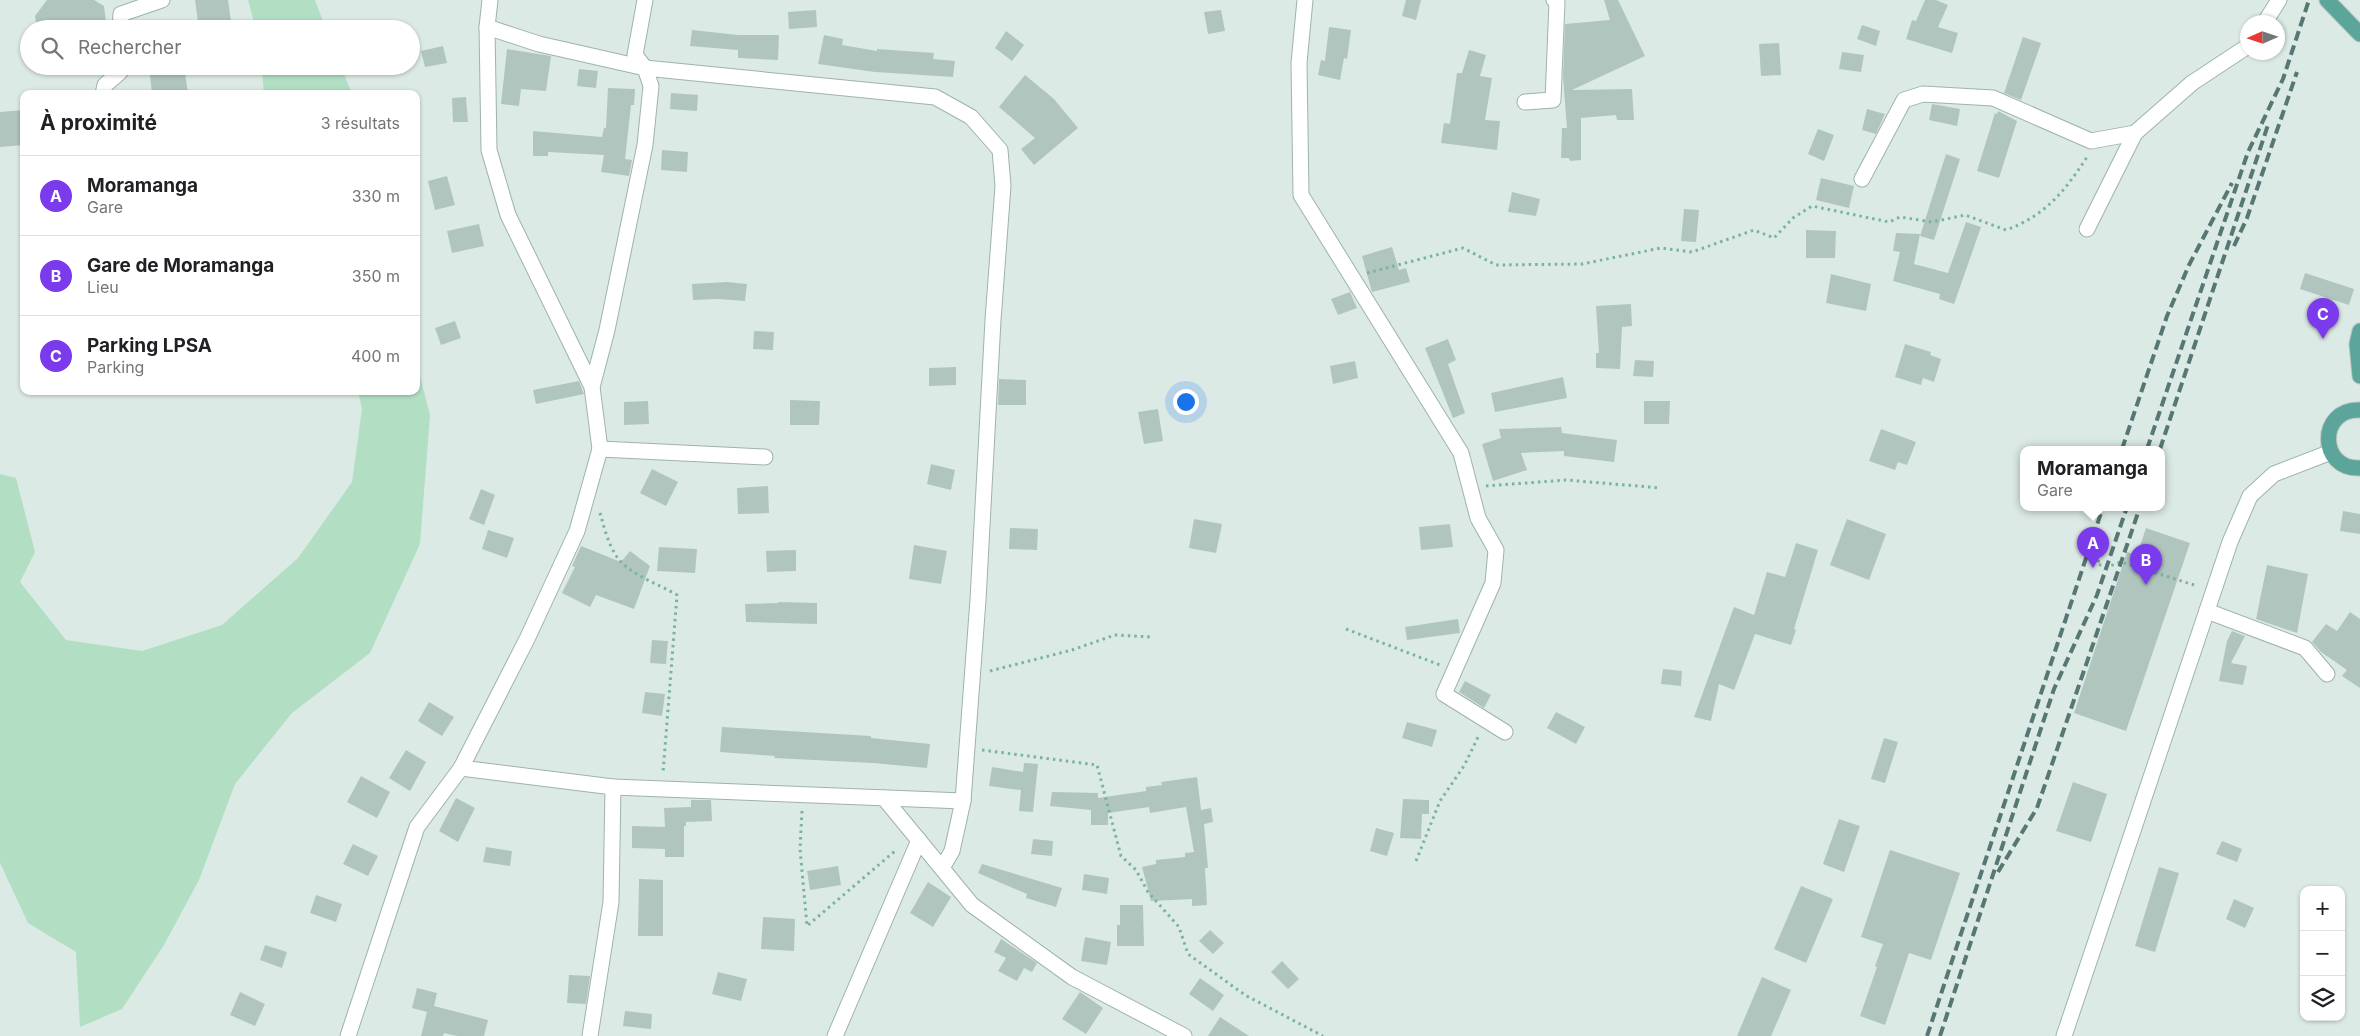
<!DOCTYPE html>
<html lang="fr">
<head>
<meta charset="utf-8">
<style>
  body { margin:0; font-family:Inter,sans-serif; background:#f6f6f6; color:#202124 }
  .controls { position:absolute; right:15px; bottom:15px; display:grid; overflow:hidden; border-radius:10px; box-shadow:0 1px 4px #0004 }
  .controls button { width:45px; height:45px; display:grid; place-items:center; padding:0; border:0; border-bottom:1px solid #e0e0e0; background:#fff; color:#202124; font:25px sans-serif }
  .compass { position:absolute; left:2240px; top:15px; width:45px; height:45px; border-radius:50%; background:#fff; box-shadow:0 1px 4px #0004; rotate:267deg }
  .you { position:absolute; left:1185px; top:401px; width:18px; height:18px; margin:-12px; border:4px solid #fff; border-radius:50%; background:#1a73e8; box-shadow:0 0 0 8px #1a73e833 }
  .badge { display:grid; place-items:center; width:32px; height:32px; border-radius:50%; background:#7c3aed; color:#fff; font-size:16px; font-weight:700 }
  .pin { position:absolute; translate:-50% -41px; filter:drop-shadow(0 1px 2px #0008) }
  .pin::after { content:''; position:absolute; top:26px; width:18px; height:15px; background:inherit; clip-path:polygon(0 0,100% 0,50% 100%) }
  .popup { position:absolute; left:2020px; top:446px; width:145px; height:65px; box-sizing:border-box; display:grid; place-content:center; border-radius:10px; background:#fff; filter:drop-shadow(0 1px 4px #0005); font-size:16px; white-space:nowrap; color:#757577 }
  .popup b { font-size:19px; color:#202124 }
  .popup::after { content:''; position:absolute; left:50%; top:100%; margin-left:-10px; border:10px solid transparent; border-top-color:#fff }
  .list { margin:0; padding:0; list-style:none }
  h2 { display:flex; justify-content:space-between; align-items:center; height:65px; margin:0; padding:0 20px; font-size:21px }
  h2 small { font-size:16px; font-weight:400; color:#757577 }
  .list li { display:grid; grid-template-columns:32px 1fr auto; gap:15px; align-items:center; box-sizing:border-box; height:80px; padding:0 20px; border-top:1px solid #e0e0e0 }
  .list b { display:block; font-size:19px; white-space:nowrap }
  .list p { margin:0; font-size:16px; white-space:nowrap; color:#757577 }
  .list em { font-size:16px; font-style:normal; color:#757577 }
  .icon { flex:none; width:28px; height:28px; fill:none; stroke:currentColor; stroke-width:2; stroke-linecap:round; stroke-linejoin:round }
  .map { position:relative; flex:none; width:2360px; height:1036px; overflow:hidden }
  .search { position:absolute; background:#fff; box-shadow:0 1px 4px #0004; left:20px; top:20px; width:400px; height:55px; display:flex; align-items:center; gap:12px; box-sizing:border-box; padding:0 18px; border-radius:28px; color:#757577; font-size:19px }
  .panel { position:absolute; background:#fff; box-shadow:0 1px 4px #0004; left:20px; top:90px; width:400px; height:305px; border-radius:10px }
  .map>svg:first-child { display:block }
</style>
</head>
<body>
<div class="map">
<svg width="2360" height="1036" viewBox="0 0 2360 1036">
  <rect width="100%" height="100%" fill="#dceae6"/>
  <g fill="#b2dfc4">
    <path d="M248 0H315L326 29H256Z"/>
    <path d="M269 66H341L352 94H264L262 70Z"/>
    <path d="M416 361 430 415 420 544 370 653 292 713 235 784 199 880 164 945 122 1009 80 1027 76 952 28 923 0 863V474L16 478 35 552 20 582 66 640 142 651 222 625 298 558 352 482 362 409 358 391H416Z"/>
  </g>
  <g fill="#b1c5bf">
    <path d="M47 0H94L104 6 107 29H37L35 16Z"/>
    <path d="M195 0H228L232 29H199Z"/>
    <path d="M1406 0H1421L1416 20 1402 16Z"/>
    <path d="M1604 0H1618L1645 56 1572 90 1632 89 1634 120H1617L1616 115 1581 118V160L1570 161 1569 158H1561L1562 128H1567L1563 77 1565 24 1610 20Z"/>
    <path d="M1925 0H1936L1948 5 1938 27 1958 33 1952 53 1906 39 1912 20 1916 21Z"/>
    <path d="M816 10 817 27 789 29 788 12Z"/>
    <path d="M1221 10 1225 31 1208 34 1204 12Z"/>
    <path d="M1862 25 1880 31 1876 46 1857 39Z"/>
    <path d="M1329 27 1351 30 1347 59 1344 58 1340 80 1318 75 1321 60 1325 61Z"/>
    <path d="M692 30 738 35H779L778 60 738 58V50L690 46Z"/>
    <path d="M1006 31 1024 45 1012 61 995 48Z"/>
    <path d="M824 35 843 39 842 45 877 51V49L934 53 933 59 955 61 953 77 875 72 818 64Z"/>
    <path d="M2023 37 2041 43 2021 100 2004 93Z"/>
    <path d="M1779 43 1781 75 1761 76 1759 44Z"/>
    <path d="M443 46 447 63 425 67 421 51Z"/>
    <path d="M507 49 551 56 546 91 521 89 519 106 501 104Z"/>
    <path d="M1469 50 1486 55 1480 76 1492 78 1485 120 1500 121 1497 150 1441 143 1444 123 1450 124 1457 73H1462Z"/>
    <path d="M1842 52 1864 55 1861 72 1839 69Z"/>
    <path d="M149 66H184L188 94H152Z"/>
    <path d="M579 69 598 71 596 88 577 86Z"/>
    <path d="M1025 75 1054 99 1078 128 1034 165 1021 149 1035 138 999 107Z"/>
    <path d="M608 88 635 89 634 105H631L625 159 632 160 629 176 601 172 604 155 548 152V156H533V131L602 137 604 128H606Z"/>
    <path d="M671 93 698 95 697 111 670 109Z"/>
    <path d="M466 97 468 122H453L452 98Z"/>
    <path d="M1932 104 1960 109 1957 126 1929 120Z"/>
    <path d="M1867 109 1885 114 1876 134 1862 130Z"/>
    <path d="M24 110V145L0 147V112Z"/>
    <path d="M1998 111 2017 121 1999 178 1977 171 1995 113 1997 114Z"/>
    <path d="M1818 129 1834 135 1824 161 1808 154Z"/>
    <path d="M662 150 688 152 687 172 661 170Z"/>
    <path d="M1946 154 1960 159 1934 240 1920 236Z"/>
    <path d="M447 176 455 205 435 210 428 181Z"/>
    <path d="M1821 178 1854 186 1849 208 1816 200Z"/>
    <path d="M1512 192 1540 199 1536 216 1508 212Z"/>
    <path d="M1684 209 1699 210 1696 242 1681 241Z"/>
    <path d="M1966 222 1981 227 1954 304 1939 299 1940 294 1893 281 1900 252 1893 251 1896 233 1920 234 1914 264 1948 273Z"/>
    <path d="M479 224 484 246 452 253 447 231Z"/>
    <path d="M1806 230 1836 231 1835 258H1806Z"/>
    <path d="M1392 247 1399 270 1406 268 1410 282 1372 292 1362 256Z"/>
    <path d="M2305 273 2354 289 2349 305 2300 289Z"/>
    <path d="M1831 274 1871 284 1866 311 1826 303Z"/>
    <path d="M727 282 747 284 745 301 718 299 693 300 692 284Z"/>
    <path d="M1350 292 1357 308 1338 315 1331 299Z"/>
    <path d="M1631 304 1632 326 1622 327 1620 369 1596 368V353H1599L1596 306Z"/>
    <path d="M455 321 461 338 441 345 435 328Z"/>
    <path d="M754 331 774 332 773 350 753 349Z"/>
    <path d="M1448 339 1456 360 1448 364 1465 413 1453 418 1425 348Z"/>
    <path d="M1905 344 1931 352 1930 355 1941 359 1934 382 1923 378 1921 385 1895 377Z"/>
    <path d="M1635 360 1654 361 1653 377 1633 376Z"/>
    <path d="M1355 361 1358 378 1333 384 1330 366Z"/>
    <path d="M956 367V385L929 386V368Z"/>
    <path d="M1563 377 1567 398 1495 412 1491 393Z"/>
    <path d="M999 379 1026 380V405H998Z"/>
    <path d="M579 381 584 394 536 404 533 390Z"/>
    <path d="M790 400 820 401 819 425H790Z"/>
    <path d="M648 401 649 424 624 425V402Z"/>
    <path d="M1644 401H1670L1669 424H1644Z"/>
    <path d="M1158 409 1163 441 1144 444 1138 412Z"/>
    <path d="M1561 427 1562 433 1617 440 1614 462 1564 456V451L1521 453 1527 470 1493 481 1482 444 1501 438 1499 429Z"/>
    <path d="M1881 429 1916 442 1907 465 1898 462 1895 470 1869 461Z"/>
    <path d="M931 464 955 470 951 490 927 484Z"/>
    <path d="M652 469 678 482 666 506 640 493Z"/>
    <path d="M768 486 769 513 738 514 737 488Z"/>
    <path d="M481 489 495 495 484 525 469 519Z"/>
    <path d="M2343 511 2360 514V534L2340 531Z"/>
    <path d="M1194 519 1222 524 1216 553 1189 548Z"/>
    <path d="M1847 519 1886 534 1869 580 1830 565Z"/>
    <path d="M1450 524 1453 547 1421 550 1419 527Z"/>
    <path d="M1010 528 1038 529 1037 550 1009 549Z"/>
    <path d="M2146 528 2190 543 2126 731 2074 713 2127 552 2137 555Z"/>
    <path d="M488 530 514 538 507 558 482 549Z"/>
    <path d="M1796 543 1818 550 1794 629 1796 630 1791 645 1755 634 1734 690 1719 684 1711 721 1694 717 1734 607 1754 615 1767 572 1785 577Z"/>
    <path d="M914 545 947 551 941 584 909 579Z"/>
    <path d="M581 546 621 562 630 551 650 566 634 609 596 595 590 607 562 593 575 567 572 566Z"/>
    <path d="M659 547 697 549 695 573 657 571Z"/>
    <path d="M796 550V571L767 572 766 551Z"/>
    <path d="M2267 565 2308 574 2297 633 2256 619Z"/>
    <path d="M778 602 817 603V624L746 622 745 604 778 603Z"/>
    <path d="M2350 612 2360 619V688L2342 676 2347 670 2321 652 2312 642 2326 624 2337 631Z"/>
    <path d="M1458 619 1460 633 1407 640 1405 627Z"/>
    <path d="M2232 631 2245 636 2231 663 2247 666 2243 685 2219 681 2227 641Z"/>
    <path d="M652 640 668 641 666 664 650 663Z"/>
    <path d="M1663 669 1682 671 1681 686 1661 684Z"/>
    <path d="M1465 681 1491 695 1484 708 1459 692Z"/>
    <path d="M645 692 665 694 662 716 642 713Z"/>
    <path d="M429 702 454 717 442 736 418 721Z"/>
    <path d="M1556 712 1585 727 1576 744 1547 728Z"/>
    <path d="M1407 722 1437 730 1432 747 1402 738Z"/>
    <path d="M722 727 871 736V738L930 744 927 768 873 763 774 758 775 756 720 752Z"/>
    <path d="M1884 738 1898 742 1885 783 1871 779Z"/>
    <path d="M406 750 426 762 410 791 389 778Z"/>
    <path d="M1024 763 1038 764 1033 812 1019 811 1021 790 989 786 992 767 1023 772Z"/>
    <path d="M361 776 390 792 377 818 347 802Z"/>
    <path d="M1197 777 1201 810 1211 808 1213 822 1204 824 1208 868H1205L1207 905 1192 906V899L1151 901 1142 867 1156 864V860L1185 857V853L1194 852 1186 807 1150 813 1149 807 1108 813V825H1091V810L1050 806 1052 792 1098 793V798L1146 791V787L1162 785 1161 782Z"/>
    <path d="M2073 782 2107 794 2091 842 2056 831Z"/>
    <path d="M456 798 475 808 458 842 439 831Z"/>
    <path d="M1403 799 1429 800V814H1422L1421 839 1400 838Z"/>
    <path d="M691 800H711L712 821 686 822V826H684V857H665V849L632 848V826L665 827 664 808 691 807Z"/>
    <path d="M1839 819 1860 826 1844 872 1823 864Z"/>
    <path d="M1376 828 1394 833 1387 856 1370 851Z"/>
    <path d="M1033 839 1053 841 1052 856 1031 854Z"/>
    <path d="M2222 841 2242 849 2237 862 2216 854Z"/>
    <path d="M353 844 378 856 368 876 343 864Z"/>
    <path d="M486 847 512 851 510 866 483 862Z"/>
    <path d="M1890 850 1960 873 1931 960 1909 953 1885 1025 1860 1016 1877 967 1875 966 1883 944 1861 937Z"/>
    <path d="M982 864 1062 888 1056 907 1026 898 1027 894 978 873Z"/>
    <path d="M838 866 841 885 810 890 807 871Z"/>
    <path d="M2159 867 2179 873 2155 952 2135 946Z"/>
    <path d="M1084 874 1109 878 1107 894 1082 890Z"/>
    <path d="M639 879 663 880V936H638Z"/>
    <path d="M928 882 951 897 933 927 910 913Z"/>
    <path d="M1801 886 1833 899 1806 963 1774 949Z"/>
    <path d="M316 895 342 904 336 922 310 913Z"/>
    <path d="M2234 899 2254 908 2245 928 2226 919Z"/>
    <path d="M1120 905H1143L1144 946H1117V925H1120Z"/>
    <path d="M763 917 795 919 794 951 761 949Z"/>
    <path d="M1210 930 1224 943 1213 954 1199 941Z"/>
    <path d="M1085 937 1111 942 1107 965 1081 961Z"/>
    <path d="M1001 939 1037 963 1032 972 1024 968 1017 981 998 971 1006 958 994 952Z"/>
    <path d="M265 945 287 952 282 968 260 960Z"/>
    <path d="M1282 961 1299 979 1288 989 1271 972Z"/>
    <path d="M718 972 747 979 741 1001 712 994Z"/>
    <path d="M569 975 590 976 586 1004 567 1003Z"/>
    <path d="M1762 977 1791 990 1771 1036H1737Z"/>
    <path d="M1200 978 1224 995 1213 1011 1189 994Z"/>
    <path d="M417 988 437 993 434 1006 488 1020 484 1036H457L444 1033 443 1036H421L427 1012 412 1008Z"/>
    <path d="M240 992 265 1004 255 1026 230 1015Z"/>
    <path d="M1080 992 1103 1008 1086 1034 1062 1019Z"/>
    <path d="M625 1011 652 1014 651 1029 623 1026Z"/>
    <path d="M1220 1017 1249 1036H1208Z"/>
  </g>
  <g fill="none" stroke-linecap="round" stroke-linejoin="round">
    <defs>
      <g id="minor">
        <path d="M1305 0 1299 63 1301 195 1461 453 1478 518 1496 550 1493 583 1444 694 1505 732"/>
        <path d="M2265 22 2279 0"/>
        <path d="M487 27 539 44 645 68 935 97 971 117 1000 150 1003 186 993 320 978 600 963 801 613 787"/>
        <path d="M120 29 121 14 162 0"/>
        <path d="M103 94 105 85 120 72V66"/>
        <path d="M1525 102 1553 100 1557 2 1554 0"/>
        <path d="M1862 179 1904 100 1923 94 1993 98 2091 141 2135 133"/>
        <path d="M2087 229 2135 133 2192 83 2248 46"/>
        <path d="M592 387 607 330 645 145 651 86 645 68 635 55 645 0"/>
        <path d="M600 449 765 457"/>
        <path d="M2207 611 2305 648 2327 674"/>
        <path d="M461 768 613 787 611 902 590 1036"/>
        <path d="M884 798 972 905 1072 977 1184 1036"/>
        <path d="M942 868 952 851 963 801"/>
        <path d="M348 1036 417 827 461 768 527 639 577 531 600 449 592 387 508 215 489 150 487 27 490 0"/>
        <path d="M835 1036 919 840"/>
        <path d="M2064 1036 2230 542 2250 496 2274 474 2331 452"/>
      </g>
      <g id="major">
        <path d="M2327 0 2360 34"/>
        <path d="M2360 331 2357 344 2360 376"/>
        <path d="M2360 410C2318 408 2318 470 2360 468"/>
      </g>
    </defs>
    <use href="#minor" stroke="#9fb2ae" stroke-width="17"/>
    <use href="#major" stroke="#bbc4c3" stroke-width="17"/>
    <g stroke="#79b2a7" stroke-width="3" stroke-dasharray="2.5 4" stroke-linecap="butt">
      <path d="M1367 273 1463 248 1496 265 1582 264 1661 248 1692 252 1754 230 1774 238 1793 218 1812 206 1889 222 1900 217 1932 222 1965 215 2006 230C2045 216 2065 191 2087 157"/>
      <path d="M1486 486 1566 480 1661 488"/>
      <path d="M600 513C604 527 608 544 617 557 630 575 659 584 677 595L663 773"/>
      <path d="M2099 560 2097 564 2107 567 2121 562 2194 585"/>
      <path d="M1346 629 1440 665"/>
      <path d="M990 671 1072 650 1115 635 1152 637"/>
      <path d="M982 750 1097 765 1121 856 1136 870 1148 892 1179 927 1188 954 1245 995 1323 1036"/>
      <path d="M802 811 800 849 807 926 895 851"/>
      <path d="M1416 861 1440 801 1464 766 1479 735"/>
    </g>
    <use href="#minor" stroke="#fff" stroke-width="15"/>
    <use href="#major" stroke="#5ca59b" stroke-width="15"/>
    <g stroke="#567773" stroke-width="4" stroke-dasharray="10 5" stroke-linecap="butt">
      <path d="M2234 246 2247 218 2297 72"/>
      <path d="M2122 449 2167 316 2189 265 2232 183"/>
      <path d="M2147 449 2248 152 2283 79 2309 0"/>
      <path d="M2160 449 2269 122"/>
      <path d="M1998 872 2037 808 2140 507"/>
      <path d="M1927 1036 2103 507"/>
      <path d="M1940 1036 2054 689 2097 595 2127 507"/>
    </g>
  </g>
</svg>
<div class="controls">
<button>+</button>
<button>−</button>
<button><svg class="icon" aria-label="layers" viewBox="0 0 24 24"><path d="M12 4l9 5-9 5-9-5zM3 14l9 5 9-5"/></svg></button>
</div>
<svg class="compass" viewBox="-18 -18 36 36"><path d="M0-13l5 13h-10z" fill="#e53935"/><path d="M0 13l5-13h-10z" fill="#757577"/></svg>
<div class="you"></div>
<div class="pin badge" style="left:2093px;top:568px">A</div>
<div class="popup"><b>Moramanga</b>Gare</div>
<div class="pin badge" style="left:2146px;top:585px">B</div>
<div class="pin badge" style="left:2323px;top:339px">C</div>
<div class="search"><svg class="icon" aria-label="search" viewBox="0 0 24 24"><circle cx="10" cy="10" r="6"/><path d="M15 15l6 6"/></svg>Rechercher</div>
<section class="panel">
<h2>À proximité<small>3 résultats</small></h2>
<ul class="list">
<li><span class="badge">A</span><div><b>Moramanga</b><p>Gare</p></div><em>330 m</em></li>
<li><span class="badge">B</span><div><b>Gare de Moramanga</b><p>Lieu</p></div><em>350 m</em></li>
<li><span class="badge">C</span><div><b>Parking LPSA</b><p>Parking</p></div><em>400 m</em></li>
</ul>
</section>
</div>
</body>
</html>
